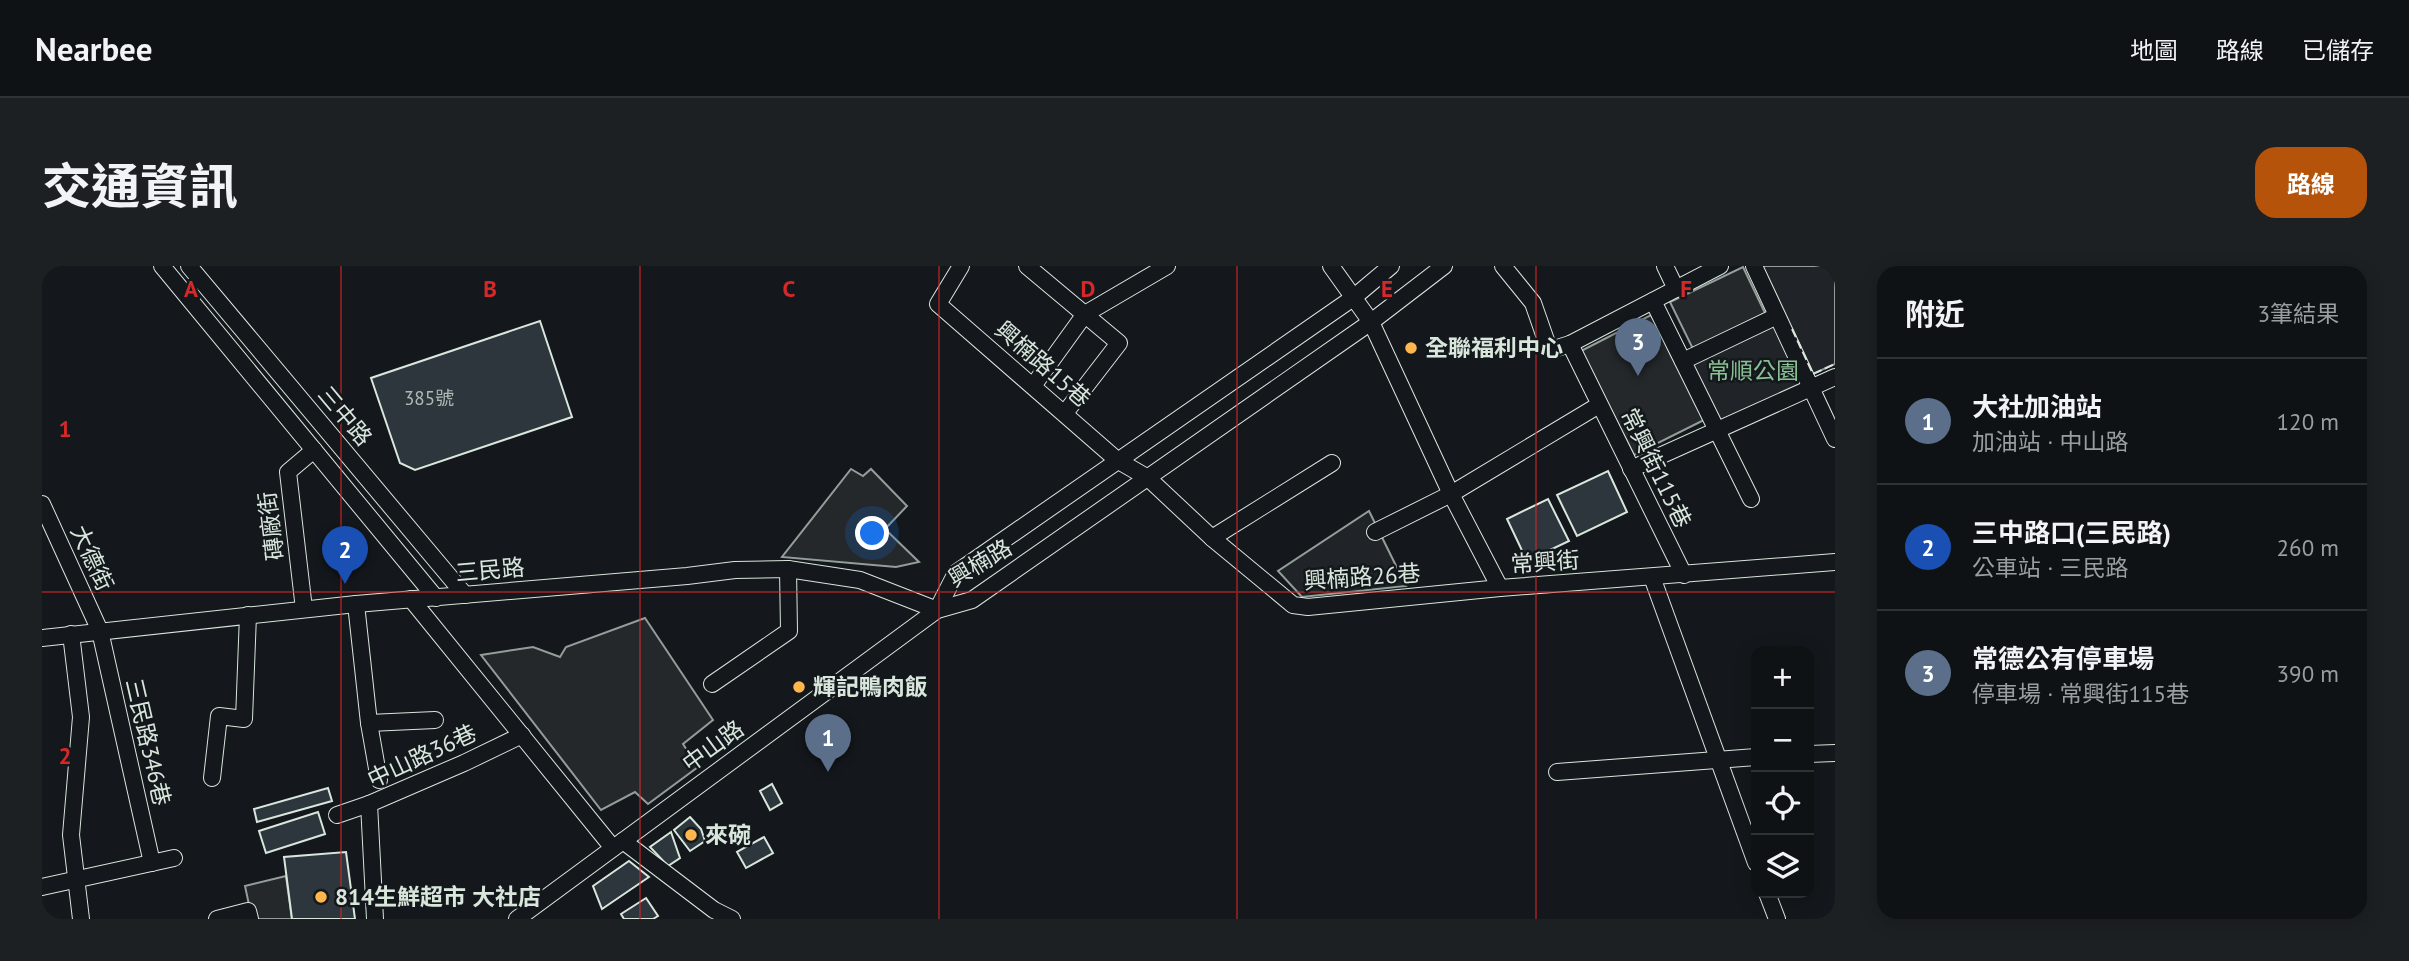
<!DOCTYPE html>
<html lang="zh-TW">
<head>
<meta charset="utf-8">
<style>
  body { margin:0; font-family:"PT Sans","Noto Sans TC",sans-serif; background:#1d2022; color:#f1f3f6 }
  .controls { position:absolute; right:21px; bottom:21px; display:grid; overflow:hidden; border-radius:14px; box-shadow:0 4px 18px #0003 }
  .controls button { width:63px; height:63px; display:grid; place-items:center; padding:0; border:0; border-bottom:2px solid #2f3234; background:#0f1215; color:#f1f3f6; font:35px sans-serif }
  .you { position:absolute; left:831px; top:268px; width:24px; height:24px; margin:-18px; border:5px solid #fff; border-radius:50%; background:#1a73e8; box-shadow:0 0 0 10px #1a73e833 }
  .badge { display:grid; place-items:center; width:46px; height:46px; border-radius:50%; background:#b45309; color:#fff; font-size:23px; font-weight:700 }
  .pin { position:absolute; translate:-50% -58px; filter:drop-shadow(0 2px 4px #0008) }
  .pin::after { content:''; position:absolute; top:37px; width:24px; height:21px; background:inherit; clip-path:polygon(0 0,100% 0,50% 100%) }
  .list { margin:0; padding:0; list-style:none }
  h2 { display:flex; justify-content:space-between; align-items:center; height:91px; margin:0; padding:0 28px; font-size:30px }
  h2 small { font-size:23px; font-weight:400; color:#9b9ea0 }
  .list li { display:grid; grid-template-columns:46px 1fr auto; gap:21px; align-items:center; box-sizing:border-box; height:126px; padding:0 28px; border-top:2px solid #2f3234 }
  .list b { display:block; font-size:26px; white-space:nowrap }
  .list p { margin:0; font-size:23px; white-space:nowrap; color:#9b9ea0 }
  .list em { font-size:23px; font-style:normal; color:#9b9ea0 }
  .icon { flex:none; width:38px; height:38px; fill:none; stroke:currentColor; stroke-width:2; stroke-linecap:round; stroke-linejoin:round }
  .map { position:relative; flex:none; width:1793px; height:653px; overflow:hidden; border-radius:21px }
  header { display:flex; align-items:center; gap:42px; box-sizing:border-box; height:98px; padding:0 35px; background:#0f1215; border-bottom:2px solid #2f3234 }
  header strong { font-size:33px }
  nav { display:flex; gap:38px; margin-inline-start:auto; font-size:24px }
  .intro { display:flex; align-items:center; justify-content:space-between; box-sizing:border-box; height:168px; padding:0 42px }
  h1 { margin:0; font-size:49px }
  .button { padding:18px 32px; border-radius:21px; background:#b45309; color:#fff; font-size:24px; font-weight:700 }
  main { display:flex; gap:42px; padding:0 42px }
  aside { flex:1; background:#0f1215; border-radius:21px; box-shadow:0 4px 18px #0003 }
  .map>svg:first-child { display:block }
</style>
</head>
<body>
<header>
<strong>Nearbee</strong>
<nav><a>地圖</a><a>路線</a><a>已儲存</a></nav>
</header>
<div class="intro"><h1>交通資訊</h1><a class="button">路線</a></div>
<main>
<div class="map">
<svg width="1793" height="653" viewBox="0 0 1793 653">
  <rect width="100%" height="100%" fill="#14181c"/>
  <g fill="#202428" stroke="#939e99" stroke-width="2">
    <path d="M1720 0H1793V98L1771 108Z"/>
    <path d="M1735 50 1769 122 1676 163 1641 95Z"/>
    <path d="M1327 245 1364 320 1260 331 1236 305Z"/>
  </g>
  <g fill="#24282b" stroke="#939e99" stroke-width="2">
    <path d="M1701 1 1723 47 1651 83 1628 36Z"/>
    <path d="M1609 49 1662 154 1592 189 1539 85Z"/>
    <path d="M809 203 821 210 829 203 865 240 843 263 877 296 854 301 740 291Z"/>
    <path d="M603 352 671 454 641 478 656 501 606 538 593 526 559 544 439 389 491 381 518 391 524 381Z"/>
    <path d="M244 610 250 653H210L203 620Z"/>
  </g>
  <g fill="#2c363c" stroke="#d8e6dc" stroke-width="2">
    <path d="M498 55 530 151 373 204 358 197 329 112Z"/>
    <path d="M1566 205 1585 246 1535 270 1515 229Z"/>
    <path d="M1506 233 1527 275 1485 295 1465 253Z"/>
    <path d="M730 518 740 537 728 544 718 525Z"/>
    <path d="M286 522 290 535 215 556 212 543Z"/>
    <path d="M276 546 283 568 224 587 217 565Z"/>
    <path d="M648 551 659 563 663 575 648 585 632 564Z"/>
    <path d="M629 566 638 592 626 600 608 581Z"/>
    <path d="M722 571 731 587 704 602 695 586Z"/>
    <path d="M304 586 313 653H250L242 591Z"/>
    <path d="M587 595 607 611 560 643 551 620Z"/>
    <path d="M604 632 616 650 611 653H582L579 648Z"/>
  </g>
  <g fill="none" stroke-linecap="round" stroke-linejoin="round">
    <defs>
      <g id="minor">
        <path d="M120 0 394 332"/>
        <path d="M147 0 423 329"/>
        <path d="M919 0 896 38 1075 194 1106 212 1170 272 1251 339 1266 341 1458 322"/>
        <path d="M985 0 1077 77 1023 147"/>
        <path d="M1289 0 1329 56 1409 228 1458 322 1793 296"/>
        <path d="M1461 0 1491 37 1506 80 1512 83 1528 78 1678 0"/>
        <path d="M1623 0 1634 23"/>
        <path d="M1712 0 1793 173"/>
        <path d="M1611 35 1709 233"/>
        <path d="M1528 78 1642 309"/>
        <path d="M1641 95 1735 50"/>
        <path d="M991 120 1043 48 1125 0"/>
        <path d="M1589 203 1793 111"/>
        <path d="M0 238 58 365 110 597"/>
        <path d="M1333 266 1409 228 1557 139"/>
        <path d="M1170 272 1290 197"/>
        <path d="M1610 311 1714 597"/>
        <path d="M369 333 571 582"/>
        <path d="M314 338 327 457 337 514"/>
        <path d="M262 343 246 206 272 184"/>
        <path d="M895 344 914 307 1311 32 1349 0"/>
        <path d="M29 368 39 451 29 569 39 653"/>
        <path d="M0 372 314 338 645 310 693 304 746 303 818 314 895 344"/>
        <path d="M670 418 747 365 746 303"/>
        <path d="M327 457 393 454"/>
        <path d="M1767 488 1793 487"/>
        <path d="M1515 506 1714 491"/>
        <path d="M170 512 177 450 202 453 206 349"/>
        <path d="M295 549 327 538"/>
        <path d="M581 575 672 644 690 653"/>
        <path d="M0 621 132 592"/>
        <path d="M1725 627 1735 653"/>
        <path d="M175 653 206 645 208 653"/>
        <path d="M333 653 327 538 422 497 480 469"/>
        <path d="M475 653 895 344 930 334 1329 56 1402 0"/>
      </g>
    </defs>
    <use href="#minor" stroke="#d8e6dc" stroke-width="18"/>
    <use href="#minor" stroke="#14181c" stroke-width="16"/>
    <path stroke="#d8e6dc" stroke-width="2" stroke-dasharray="9 3.5" stroke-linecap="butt" d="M1750 63 1771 108 1793 98"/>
  </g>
  <path fill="none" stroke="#d62828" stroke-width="2" stroke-opacity="0.55" d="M299 0V653M598 0V653M897 0V653M1195 0V653M1494 0V653M0 326H1793"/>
  <g fill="#ffb74d" stroke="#14181c" stroke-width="2.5">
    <circle cx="1369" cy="82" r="7"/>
    <circle cx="757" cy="421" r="7"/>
    <circle cx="649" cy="569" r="7"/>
    <circle cx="279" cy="631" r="7"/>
  </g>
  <g text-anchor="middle" stroke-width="5" stroke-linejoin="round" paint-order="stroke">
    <g font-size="19" fill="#adbab4">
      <text x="387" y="139">385號</text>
    </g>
    <g font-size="23" font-weight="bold" fill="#d8e6dc" stroke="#14181c" text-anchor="start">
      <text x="1383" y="90">全聯福利中心</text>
      <text x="771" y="429">輝記鴨肉飯</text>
      <text x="663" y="577">來碗</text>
      <text x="293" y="639">814生鮮超市 大社店</text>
    </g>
    <g font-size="23" fill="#d8e6dc" stroke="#14181c">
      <text transform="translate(1001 98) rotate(41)" y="8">興楠路15巷</text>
      <text transform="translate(303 150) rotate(50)" y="8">三中路</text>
      <text transform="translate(1614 202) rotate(64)" y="8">常興街115巷</text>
      <text transform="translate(229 260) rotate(-97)" y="8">磚廠街</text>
      <text transform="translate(50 292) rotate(65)" y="8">大德街</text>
      <text transform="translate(1503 296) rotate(-4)" y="8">常興街</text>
      <text transform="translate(938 297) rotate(-31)" y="8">興楠路</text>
      <text transform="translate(448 304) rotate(-5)" y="8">三民路</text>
      <text transform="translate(1320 311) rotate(-4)" y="8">興楠路26巷</text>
      <text transform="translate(106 476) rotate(77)" y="8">三民路346巷</text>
      <text transform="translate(671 480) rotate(-36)" y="8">中山路</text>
      <text transform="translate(380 490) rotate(-25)" y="8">中山路36巷</text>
    </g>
    <g font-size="23" fill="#8ac095" stroke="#14181c">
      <text x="1711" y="113">常順公園</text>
    </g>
  </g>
  <g font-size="23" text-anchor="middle" font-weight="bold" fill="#d62828" stroke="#14181c" stroke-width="5" stroke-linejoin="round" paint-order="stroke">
    <text x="149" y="31">A</text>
    <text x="448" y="31">B</text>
    <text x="747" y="31">C</text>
    <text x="1046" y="31">D</text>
    <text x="1345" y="31">E</text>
    <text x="1644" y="31">F</text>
    <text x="23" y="171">1</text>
    <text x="23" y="498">2</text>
  </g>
</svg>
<div class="controls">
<button>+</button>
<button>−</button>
<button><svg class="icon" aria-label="locate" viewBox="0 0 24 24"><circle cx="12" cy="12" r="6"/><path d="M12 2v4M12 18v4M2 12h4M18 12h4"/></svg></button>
<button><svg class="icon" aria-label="layers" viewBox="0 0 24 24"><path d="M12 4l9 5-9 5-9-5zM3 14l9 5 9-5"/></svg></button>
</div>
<div class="you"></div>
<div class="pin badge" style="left:786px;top:506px;background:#5c6f8a">1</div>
<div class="pin badge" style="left:303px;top:318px;background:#1a4fb4">2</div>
<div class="pin badge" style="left:1596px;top:110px;background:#5c6f8a">3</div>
</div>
<aside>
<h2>附近<small>3筆結果</small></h2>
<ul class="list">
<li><span class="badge" style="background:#5c6f8a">1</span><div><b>大社加油站</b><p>加油站 · 中山路</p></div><em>120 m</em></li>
<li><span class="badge" style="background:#1a4fb4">2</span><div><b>三中路口(三民路)</b><p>公車站 · 三民路</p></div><em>260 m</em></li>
<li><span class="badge" style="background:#5c6f8a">3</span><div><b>常德公有停車場</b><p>停車場 · 常興街115巷</p></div><em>390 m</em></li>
</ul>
</aside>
</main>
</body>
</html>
